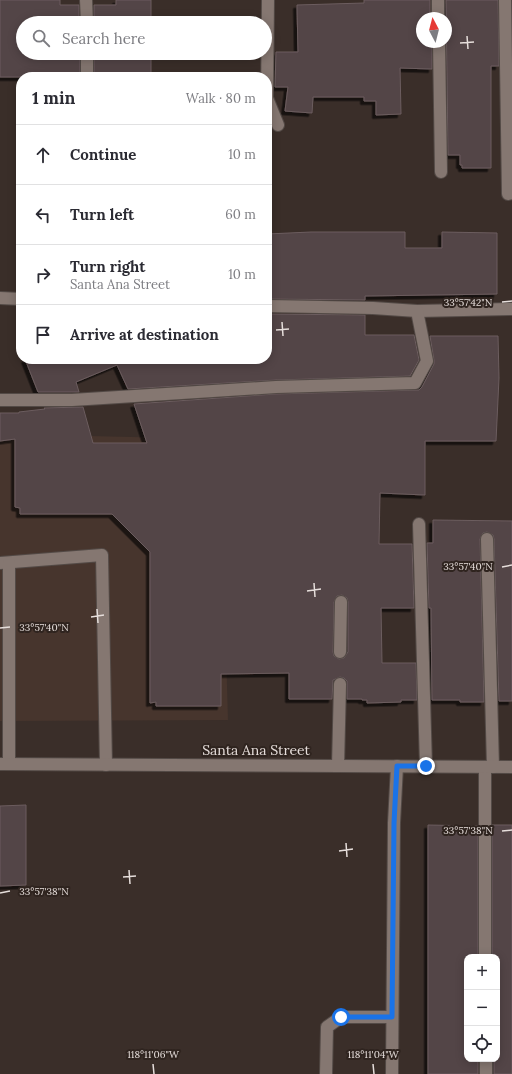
<!DOCTYPE html>
<html lang="en">
<head>
<meta charset="utf-8">
<style>
  body { margin:0; font-family:Lora,serif; background:#f2f2f3; color:#2b2b33 }
  .controls { position:absolute; right:12px; bottom:12px; display:grid; overflow:hidden; border-radius:8px; box-shadow:0 2px 10px #0003 }
  .controls button { width:36px; height:36px; display:grid; place-items:center; padding:0; border:0; border-bottom:1px solid #e1e1e2; background:#fff; color:#2b2b33; font:20px sans-serif }
  .compass { position:absolute; left:416px; top:12px; width:36px; height:36px; border-radius:50%; background:#fff; box-shadow:0 2px 10px #0003; rotate:353deg }
  .stop { position:absolute; width:12px; height:12px; margin:-9px; border:3px solid #1a73e8; border-radius:50%; background:#fff }
  .stop.end { background:#1a73e8; border-color:#fff; box-shadow:0 1px 4px #0008 }
  .list { margin:0; padding:0; list-style:none }
  h2 { display:flex; justify-content:space-between; align-items:center; height:52px; margin:0; padding:0 16px; font-size:17px }
  h2 small { font-size:13px; font-weight:400; color:#7c7c81 }
  .list li { display:grid; grid-template-columns:26px 1fr auto; gap:12px; align-items:center; box-sizing:border-box; height:60px; padding:0 16px; border-top:1px solid #e1e1e2 }
  .list b { display:block; font-size:15px; white-space:nowrap }
  .list p { margin:0; font-size:13px; white-space:nowrap; color:#7c7c81 }
  .list em { font-size:13px; font-style:normal; color:#7c7c81 }
  .icon { flex:none; width:22px; height:22px; fill:none; stroke:currentColor; stroke-width:2; stroke-linecap:round; stroke-linejoin:round }
  .map { position:relative; flex:none; width:512px; height:1074px; overflow:hidden }
  .search { position:absolute; background:#fff; box-shadow:0 2px 10px #0003; left:16px; top:16px; width:256px; height:44px; display:flex; align-items:center; gap:10px; box-sizing:border-box; padding:0 14px; border-radius:22px; color:#7c7c81; font-size:15px }
  .panel { position:absolute; background:#fff; box-shadow:0 2px 10px #0003; left:16px; top:72px; width:256px; height:292px; border-radius:16px }
  .map>svg:first-child { display:block }
</style>
</head>
<body>
<div class="map">
<svg width="512" height="1074" viewBox="0 0 512 1074">
  <defs>
    <filter id="shadow"><feDropShadow dx="-3.5" dy="3.5" stdDeviation="0" flood-color="#0009"/></filter>
  </defs>
  <rect width="100%" height="100%" fill="#3a2e29"/>
  <path fill="#47352d" d="M0 434 220 439 228 720 0 721Z"/>
  <g fill="#524446" stroke="#6c5d5f" fill-rule="evenodd" filter="url(#shadow)">
    <path d="M0 0H60V5H79V23H23V53H80V77H0Z"/>
    <path d="M116 0H151V23H94V5H116Z"/>
    <path d="M364 0H430V18H422V42H432V69L400 68 401 114 376 115V101H364V97H313L312 113 285 111 288 87H275L276 52H298L297 5 364 3Z"/>
    <path d="M446 0H498L499 66H491V168H462V165H460V155H448Z"/>
    <rect x="94" y="53" width="57" height="24"/>
    <path d="M311 232H405V248H442V232L497 233V294L365 296V300L267 299V234Z"/>
    <path d="M267 314 365 315V335H414L419 360 410 376 276 380 128 389 117 365 76 382 79 392H38L25 359H267Z"/>
    <path d="M430 336H498L499 378 496 441H425V495L380 493 379 544H412L414 608H381L382 663H416L417 700H401V702L367 703V700H362V699H347V681L344 678 340 677 333 680 332 699H289V673L221 674V706H156V702L150 703V552L112 514H20V508L15 507V439L0 441V413H19V412L45 409 44 408 83 407 93 443H147L134 404 276 394 419 390 422 387 434 364V360ZM342 595 347 598 348 602V652L344 658 339 659 334 656 333 652 334 602 337 596Z"/>
    <path d="M433 520 512 521V701H499L494 539 493 535 487 532 483 533 480 539 484 702H460V700H432L431 608H429L427 543H433Z"/>
    <path d="M26 805V885L0 886V806Z"/>
    <path d="M428 825 478 826V957H467V1059H478V1074H428Z"/>
    <path d="M492 825H512V1074H494V1059H497V957H492Z"/>
  </g>
  <g fill="none" stroke-linecap="round" stroke-linejoin="round">
    <defs>
      <g id="lane">
        <path d="M86 0 87 23"/>
        <path d="M268 0 267 98 278 125"/>
        <path d="M438 0V18"/>
        <path d="M505 0 508 194 512 193"/>
        <path d="M439 42 441 172"/>
        <path d="M87 53V77"/>
        <path d="M0 298 21 299"/>
        <path d="M417 311 512 309"/>
        <path d="M0 400H72L276 387 415 383 427 361 417 311 373 308 267 306"/>
        <path d="M419 524 426 766"/>
        <path d="M487 539 493 767"/>
        <path d="M0 563 102 555 106 765"/>
        <path d="M9 563V764"/>
        <path d="M340 652 341 602"/>
        <path d="M338 766 340 684"/>
        <path d="M485 767V957"/>
        <path d="M486 1059V1074"/>
        <path d="M326 1074 327 1027 341 1017H392"/>
        <path d="M392 1074 394 823 397 766"/>
      </g>
      <path id="secondary" d="M0 764 512 767"/>
    </defs>
    <use href="#lane" stroke="#534a46" stroke-width="14"/>
    <use href="#secondary" stroke="#534a46" stroke-width="14"/>
    <use href="#lane" stroke="#857771" stroke-width="12"/>
    <use href="#secondary" stroke="#857771" stroke-width="12"/>
  </g>
  <g fill="none" stroke-linecap="round" stroke-linejoin="round">
    <path stroke="#1a73e8" stroke-width="5" d="M341 1017H392L394 823 397 766H426"/>
  </g>
  <path fill="none" stroke="#e6dedb" stroke-width="1.5" d="M467 36 468 49M460 43 474 42M502 302 512 301M282 322 283 336M276 330 289 329M502 567 512 565M314 583 315 597M307 591 321 589M97 609 98 623M91 617 104 615M0 628 10 627M502 831 512 830M346 843 347 857M339 851 353 849M129 870 130 884M123 877 136 876M0 893 10 891M153 1064 154 1074M373 1064 374 1074"/>
  <g text-anchor="middle" stroke-width="4" stroke-linejoin="round" paint-order="stroke">
    <g font-size="14" fill="#e6dedb" stroke="#2f241f">
      <text x="256" y="755">Santa Ana Street</text>
    </g>
  </g>
  <g font-size="10" text-anchor="middle" fill="#e6dedb" stroke="#2f241f" stroke-width="4" stroke-linejoin="round" paint-order="stroke">
    <text x="468" y="306">33°57'42"N</text>
    <text x="468" y="570">33°57'40"N</text>
    <text x="44" y="631">33°57'40"N</text>
    <text x="468" y="834">33°57'38"N</text>
    <text x="44" y="895">33°57'38"N</text>
    <text x="153" y="1058">118°11'06"W</text>
    <text x="373" y="1058">118°11'04"W</text>
  </g>
</svg>
<div class="controls">
<button>+</button>
<button>−</button>
<button><svg class="icon" aria-label="locate" viewBox="0 0 24 24"><circle cx="12" cy="12" r="6"/><path d="M12 2v4M12 18v4M2 12h4M18 12h4"/></svg></button>
</div>
<svg class="compass" viewBox="-18 -18 36 36"><path d="M0-13l5 13h-10z" fill="#e53935"/><path d="M0 13l5-13h-10z" fill="#7c7c81"/></svg>
<div class="stop" style="left:341px;top:1017px"></div>
<div class="stop end" style="left:426px;top:766px"></div>
<div class="search"><svg class="icon" aria-label="search" viewBox="0 0 24 24"><circle cx="10" cy="10" r="6"/><path d="M15 15l6 6"/></svg>Search here</div>
<section class="panel">
<h2>1 min<small>Walk · 80 m</small></h2>
<ul class="list">
<li><svg class="icon" aria-label="ahead" viewBox="0 0 24 24"><path d="M12 20V5M6 11l6-6 6 6"/></svg><div><b>Continue</b></div><em>10 m</em></li>
<li><svg class="icon" aria-label="left" viewBox="0 0 24 24"><path d="M17 20v-9H6M10 6l-5 5 5 5"/></svg><div><b>Turn left</b></div><em>60 m</em></li>
<li><svg class="icon" aria-label="right" viewBox="0 0 24 24"><path d="M7 20v-9h11M14 6l5 5-5 5"/></svg><div><b>Turn right</b><p>Santa Ana Street</p></div><em>10 m</em></li>
<li><svg class="icon" aria-label="arrive" viewBox="0 0 24 24"><path d="M6 21V4h12l-3 4 3 4H6"/></svg><div><b>Arrive at destination</b></div></li>
</ul>
</section>
</div>
</body>
</html>
